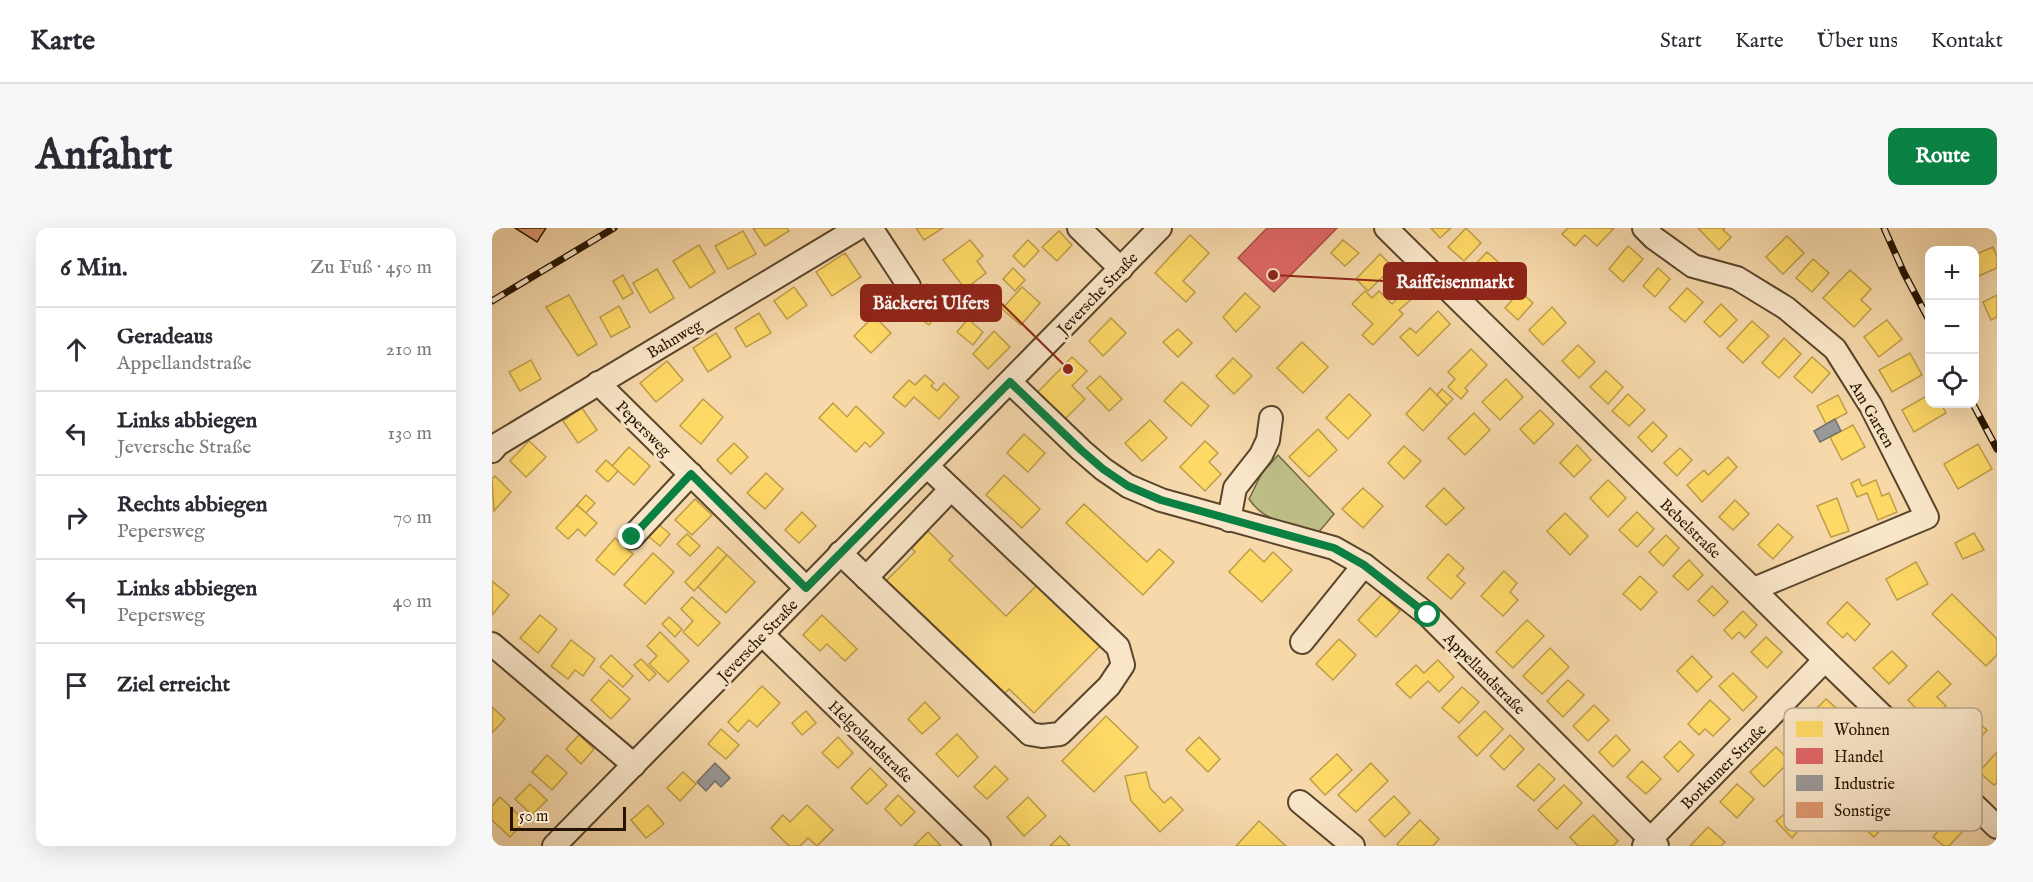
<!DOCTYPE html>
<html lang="de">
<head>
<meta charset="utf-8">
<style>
  body { margin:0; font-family:"IM FELL English",serif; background:#f7f7f7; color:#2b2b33 }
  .controls { position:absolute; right:18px; top:18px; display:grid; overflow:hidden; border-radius:12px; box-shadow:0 6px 24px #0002 }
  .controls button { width:54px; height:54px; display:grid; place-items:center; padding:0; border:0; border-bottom:2px solid #e1e1e2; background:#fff; color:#2b2b33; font:30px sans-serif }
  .scale { position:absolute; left:18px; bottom:15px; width:116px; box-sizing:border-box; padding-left:6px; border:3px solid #251401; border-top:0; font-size:16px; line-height:21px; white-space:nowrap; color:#251401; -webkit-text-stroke:4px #f9e6c8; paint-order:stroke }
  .stop { position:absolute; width:18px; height:18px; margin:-14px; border:4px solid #0b8043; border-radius:50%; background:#fff }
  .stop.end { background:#0b8043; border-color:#fff; box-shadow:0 2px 6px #0008 }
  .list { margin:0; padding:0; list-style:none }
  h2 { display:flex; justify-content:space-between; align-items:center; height:78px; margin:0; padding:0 24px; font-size:26px }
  h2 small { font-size:20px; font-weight:400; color:#7c7c81 }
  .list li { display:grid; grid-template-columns:39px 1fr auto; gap:18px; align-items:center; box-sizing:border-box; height:84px; padding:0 24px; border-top:2px solid #e1e1e2 }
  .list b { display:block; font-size:22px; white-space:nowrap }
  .list p { margin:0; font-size:20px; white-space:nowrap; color:#7c7c81 }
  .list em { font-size:20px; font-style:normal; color:#7c7c81 }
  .icon { flex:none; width:33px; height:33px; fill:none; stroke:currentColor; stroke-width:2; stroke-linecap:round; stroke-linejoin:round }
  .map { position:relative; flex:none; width:1505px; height:618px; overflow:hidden; border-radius:12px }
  header { display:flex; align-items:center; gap:36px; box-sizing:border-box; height:84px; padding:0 30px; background:#fff; border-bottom:2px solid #e1e1e2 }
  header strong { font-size:28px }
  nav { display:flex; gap:33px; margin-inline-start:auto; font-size:21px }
  .intro { display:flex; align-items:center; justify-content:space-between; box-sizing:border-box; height:144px; padding:0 36px }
  h1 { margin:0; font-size:42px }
  .button { padding:15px 27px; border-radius:12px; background:#0b8043; color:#fff; font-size:21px; font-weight:700 }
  main { display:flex; gap:36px; padding:0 36px }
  aside { flex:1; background:#fff; border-radius:12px; box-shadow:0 6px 24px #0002 }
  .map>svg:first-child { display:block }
</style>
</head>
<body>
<header>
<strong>Karte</strong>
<nav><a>Start</a><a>Karte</a><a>Über uns</a><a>Kontakt</a></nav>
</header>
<div class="intro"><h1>Anfahrt</h1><a class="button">Route</a></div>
<main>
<aside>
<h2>6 Min.<small>Zu Fuß · 450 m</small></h2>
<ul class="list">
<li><svg class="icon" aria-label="ahead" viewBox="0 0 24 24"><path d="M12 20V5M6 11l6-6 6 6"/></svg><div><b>Geradeaus</b><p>Appellandstraße</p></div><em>210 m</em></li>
<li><svg class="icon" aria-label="left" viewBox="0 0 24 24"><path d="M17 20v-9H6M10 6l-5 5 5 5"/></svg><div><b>Links abbiegen</b><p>Jeversche Straße</p></div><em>130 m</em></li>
<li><svg class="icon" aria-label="right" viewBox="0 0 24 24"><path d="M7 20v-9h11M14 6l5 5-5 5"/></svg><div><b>Rechts abbiegen</b><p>Pepersweg</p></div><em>70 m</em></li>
<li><svg class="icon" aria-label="left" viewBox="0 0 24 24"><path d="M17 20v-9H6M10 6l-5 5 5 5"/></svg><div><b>Links abbiegen</b><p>Pepersweg</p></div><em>40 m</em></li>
<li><svg class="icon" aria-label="arrive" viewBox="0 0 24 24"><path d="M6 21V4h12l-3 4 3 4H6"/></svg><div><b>Ziel erreicht</b></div></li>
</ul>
</aside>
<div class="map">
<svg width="1505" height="618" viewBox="0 0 1505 618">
  <rect width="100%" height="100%" fill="#f6d8aa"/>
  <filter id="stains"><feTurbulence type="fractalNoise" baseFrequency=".00333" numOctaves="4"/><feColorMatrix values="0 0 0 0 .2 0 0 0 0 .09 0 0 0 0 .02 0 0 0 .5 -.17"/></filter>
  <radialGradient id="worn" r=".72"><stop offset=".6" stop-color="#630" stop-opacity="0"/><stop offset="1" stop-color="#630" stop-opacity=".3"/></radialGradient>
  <path fill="#bebe87" stroke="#726944" stroke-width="1.5" d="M786 227 842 286 826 305C800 297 773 295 757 271L770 245Z"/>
  <g fill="#ffd966" stroke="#be9e48" stroke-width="1.5">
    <path d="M261 0H295L297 3 273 18Z"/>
    <path d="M424 0H451L432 12Z"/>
    <path d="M939 0H959L948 10Z"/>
    <path d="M974 0 989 15 972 33 956 19Z"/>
    <path d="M1076 0H1122L1105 18 1093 7 1083 18 1070 6Z"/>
    <path d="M1206 0H1233L1231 2 1239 9 1227 22Z"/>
    <path d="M251 3 264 26 236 41 223 18Z"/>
    <path d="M567 3 580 17 565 33 550 19Z"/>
    <path d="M698 7 717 25 691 53 703 64 694 74 663 45Z"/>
    <path d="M1295 8 1312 25 1291 46 1274 29Z"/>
    <path d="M478 12 491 28 485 33 494 45 473 61 451 32Z"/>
    <path d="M536 12 547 23 532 39 521 28Z"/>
    <path d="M851 12 867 25 853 38 839 25Z"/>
    <path d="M207 17 223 44 198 60 181 33Z"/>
    <path d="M1136 18 1151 31 1131 54 1117 41Z"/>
    <path d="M1501 19 1505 29V40L1482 50V27Z"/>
    <path d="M995 24 1013 40 996 59 978 42Z"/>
    <path d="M353 25 369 49 340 68 324 44Z"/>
    <path d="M888 26 901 39 876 63 864 51Z"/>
    <path d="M1321 31 1337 45 1320 64 1304 50Z"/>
    <path d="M521 40 533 52 523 63 511 51Z"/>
    <path d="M1166 40 1178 51 1163 69 1151 58Z"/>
    <path d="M165 41 182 70 158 85 141 55Z"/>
    <path d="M1358 42 1379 61 1369 72 1379 81 1362 99 1331 70Z"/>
    <path d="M131 47 141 65 131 71 121 53Z"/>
    <path d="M913 50 928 64 907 82 911 86 881 117 870 107 881 96 860 76 873 63 880 70 887 63 900 76 904 72 898 66Z"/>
    <path d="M435 56 455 71 437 97 416 82Z"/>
    <path d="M302 59 315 77 295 91 282 73Z"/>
    <path d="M530 59 548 75 529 97 510 81Z"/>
    <path d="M1195 60 1211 74 1193 94 1177 80Z"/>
    <path d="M1028 63 1041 75 1026 92 1013 80Z"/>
    <path d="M753 65 768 79 744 104 731 89Z"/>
    <path d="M77 67 105 116 86 128 54 79Z"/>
    <path d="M1505 67V89L1499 92 1491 74Z"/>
    <path d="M1229 76 1245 92 1228 109 1212 94Z"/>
    <path d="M127 78 138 99 119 109 108 89Z"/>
    <path d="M1060 79 1074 95 1051 117 1037 102Z"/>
    <path d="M946 83 958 96 926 128 908 109 918 100 924 105Z"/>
    <path d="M267 85 279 105 254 119 243 100Z"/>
    <path d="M382 88 399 105 379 125 362 108Z"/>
    <path d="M619 90 634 105 611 128 597 113Z"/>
    <path d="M476 91 491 104 481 117 465 104Z"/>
    <path d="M1395 92 1410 111 1387 129 1372 109Z"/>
    <path d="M1260 93 1277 108 1251 135 1235 120Z"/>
    <path d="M686 101 700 115 686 129 671 114Z"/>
    <path d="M502 103 518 119 496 141 481 126Z"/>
    <path d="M224 105 239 129 216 144 201 120Z"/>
    <path d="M1292 110 1309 126 1287 150 1270 135Z"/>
    <path d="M810 114 836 139 811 165 785 140Z"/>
    <path d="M1086 117 1103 134 1087 150 1070 133Z"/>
    <path d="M979 121 995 137 973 160 976 163 969 171 956 159 963 151 956 144Z"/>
    <path d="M1418 125 1430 147 1400 164 1387 142Z"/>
    <path d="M580 129 595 143 580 158 593 171 573 191 546 164Z"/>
    <path d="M1320 129 1338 145 1320 165 1302 149Z"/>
    <path d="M741 130 760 148 742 166 724 148Z"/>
    <path d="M39 132 49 151 28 163 17 144Z"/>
    <path d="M175 133 191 152 164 174 148 155Z"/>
    <path d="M1114 143 1131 159 1116 176 1098 159Z"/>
    <path d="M433 147 442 155 439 158 445 163 452 155 467 169 447 191 422 169 413 179 401 169 417 152 423 157Z"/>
    <path d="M608 148 630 171 617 183 595 160Z"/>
    <path d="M1014 151 1031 169 1008 192 990 174Z"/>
    <path d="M690 154 717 178 699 198 672 173Z"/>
    <path d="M938 160 955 177 931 203 914 186Z"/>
    <path d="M950 161 961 171 955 177 945 167Z"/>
    <path d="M857 166 879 187 856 211 834 190Z"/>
    <path d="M1136 166 1153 182 1137 198 1120 183Z"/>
    <path d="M1438 166V176H1449L1454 185 1422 204 1410 182Z"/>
    <path d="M1346 167 1355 185 1334 196 1325 178Z"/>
    <path d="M211 171 231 189 209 216 188 198Z"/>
    <path d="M341 175 355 189 364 178 392 205 378 219 373 214 364 224 327 190Z"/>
    <path d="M90 180 105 202 86 215 71 193Z"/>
    <path d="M1048 182 1062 196 1042 216 1028 201Z"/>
    <path d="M982 185 998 202 973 227 956 210Z"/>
    <path d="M658 192 675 210 650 233 633 215Z"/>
    <path d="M1161 194 1175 208 1160 224 1146 209Z"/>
    <path d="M1361 197 1373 219 1350 232 1338 209Z"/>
    <path d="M826 201 845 222 817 249 797 229Z"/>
    <path d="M532 206 553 225 536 244 515 225Z"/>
    <path d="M37 213 54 229 34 249 18 233Z"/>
    <path d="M713 213 726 225 717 234 729 246 713 263 688 239Z"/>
    <path d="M242 215 256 229 239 246 225 232Z"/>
    <path d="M1486 216 1500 241 1466 261 1452 236Z"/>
    <path d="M1085 217 1099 232 1082 249 1068 235Z"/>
    <path d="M912 218 929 233 912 251 896 235Z"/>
    <path d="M137 219 158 238 142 257 120 238Z"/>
    <path d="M1188 220 1200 232 1185 248 1172 235Z"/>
    <path d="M1236 229 1245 239 1210 274 1195 257 1212 242 1216 247Z"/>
    <path d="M114 232 126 243 116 254 104 243Z"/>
    <path d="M274 245 291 261 273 281 255 265Z"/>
    <path d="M512 247 548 281 530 300 494 267Z"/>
    <path d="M3 248 19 264 2 283 0 251Z"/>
    <path d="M1367 251 1370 258 1384 252 1390 268 1397 265 1405 284 1386 292 1375 265 1365 269 1359 255Z"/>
    <path d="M1116 252 1134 270 1116 289 1098 270Z"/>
    <path d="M871 260 891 278 871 300 850 281Z"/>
    <path d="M952 260 972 280 954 297 934 278Z"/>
    <path d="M94 267 103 275 94 285 85 277Z"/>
    <path d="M1345 270 1357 303 1339 309 1325 278Z"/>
    <path d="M203 271 220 287 200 307 183 292Z"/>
    <path d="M1243 272 1257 286 1241 302 1227 289Z"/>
    <path d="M592 276 655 334 667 321 682 334 651 367 574 295Z"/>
    <path d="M85 277 105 295 93 308 86 301 76 311 64 300Z"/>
    <path d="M310 284 324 298 307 315 293 302Z"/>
    <path d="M1145 284 1162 301 1145 319 1127 302Z"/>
    <path d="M1073 285 1096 308 1078 327 1055 303Z"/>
    <path d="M166 296 178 306 168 318 156 308Z"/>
    <path d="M1286 296 1301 309 1281 331 1266 317Z"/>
    <path d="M436 303 461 328 457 332 514 388 552 350 614 412 542 485 517 461 507 471 391 356 423 324 420 320Z"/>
    <path d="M1482 305 1492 322 1471 331 1463 315Z"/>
    <path d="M195 306 208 318 198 328 185 316Z"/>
    <path d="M1174 307 1187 320 1171 338 1157 324Z"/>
    <path d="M123 310 141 326 122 347 104 332Z"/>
    <path d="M226 319 235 327 202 363 193 354Z"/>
    <path d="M758 321 772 334 781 324 800 342 770 374 737 344Z"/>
    <path d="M161 325 182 344 153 376 132 357Z"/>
    <path d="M956 326 972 340 965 348 973 355 959 371 935 350Z"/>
    <path d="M235 327 263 354 234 385 206 359Z"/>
    <path d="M1197 332 1211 347 1196 362 1181 348Z"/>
    <path d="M1424 334 1436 356 1405 372 1394 351Z"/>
    <path d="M1012 343 1025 355 1018 364 1026 372 1011 388 989 368Z"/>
    <path d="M1148 348 1165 364 1149 382 1131 366Z"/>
    <path d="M0 353 17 367 0 387Z"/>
    <path d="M1220 358 1236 374 1222 388 1206 373Z"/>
    <path d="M890 366 908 383 884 409 866 392Z"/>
    <path d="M1460 366 1505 411V427L1494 438 1440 386Z"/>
    <path d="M200 369 228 395 206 418 191 404 201 393 189 381Z"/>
    <path d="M1355 374 1378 396 1363 413 1355 405 1351 410 1335 395Z"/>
    <path d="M1251 383 1265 397 1253 410 1247 404 1240 411 1232 402Z"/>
    <path d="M48 387 65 401 46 425 28 410Z"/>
    <path d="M330 387 365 421 353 433 335 416 328 423 311 407Z"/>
    <path d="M177 389 190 401 183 409 170 396Z"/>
    <path d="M1035 392 1052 408 1021 440 1004 424Z"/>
    <path d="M168 404 197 433 176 454 157 436 165 428 155 418Z"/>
    <path d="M1274 409 1290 424 1275 440 1259 424Z"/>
    <path d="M847 411 864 427 841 452 824 436Z"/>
    <path d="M79 412 103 431 91 448 83 442 76 451 59 438Z"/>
    <path d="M1058 420 1077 439 1050 466 1031 448Z"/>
    <path d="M1400 423 1415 438 1397 456 1381 440Z"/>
    <path d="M119 427 141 448 131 459 108 439Z"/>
    <path d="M1200 428 1220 449 1205 464 1185 443Z"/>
    <path d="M149 431 164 446 157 453 142 437Z"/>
    <path d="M946 432 962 449 947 464 936 453 918 470 904 456 924 437 932 445Z"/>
    <path d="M1446 443 1459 456 1445 469 1454 478 1437 494 1416 472Z"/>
    <path d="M1241 445 1265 469 1251 483 1227 458Z"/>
    <path d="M117 452 138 471 119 491 99 472Z"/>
    <path d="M1076 452 1092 467 1071 489 1055 473Z"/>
    <path d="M270 458 288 475 265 499 257 492 246 504 236 494Z"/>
    <path d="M970 459 987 474 967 495 950 480Z"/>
    <path d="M1334 471 1350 485 1334 501 1318 487Z"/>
    <path d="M1218 472 1238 491 1221 508 1213 501 1207 507 1196 496Z"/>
    <path d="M433 474 448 490 430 506 416 491Z"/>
    <path d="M1102 477 1117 492 1096 513 1081 498Z"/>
    <path d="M0 479 13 491 0 505Z"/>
    <path d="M314 483 324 495 310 507 300 495Z"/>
    <path d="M993 483 1011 501 985 528 966 509Z"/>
    <path d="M614 488 646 519 602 564 570 533Z"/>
    <path d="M1478 488 1495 502 1471 530 1454 515Z"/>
    <path d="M229 501 247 517 234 531 216 516Z"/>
    <path d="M465 506 486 529 466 549 444 526Z"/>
    <path d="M87 507 102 521 89 536 74 521Z"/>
    <path d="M1018 507 1032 521 1012 542 998 528Z"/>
    <path d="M1124 507 1138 522 1121 539 1107 524Z"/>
    <path d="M346 509 361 525 346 540 330 525Z"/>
    <path d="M707 509 728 531 716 544 694 522Z"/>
    <path d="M1188 513 1202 527 1186 544 1172 529Z"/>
    <path d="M1284 519 1298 533 1272 559 1258 544Z"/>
    <path d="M1505 524V555L1502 557 1487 544Z"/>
    <path d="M845 526 860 542 833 567 818 551Z"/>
    <path d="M55 527 75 545 60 562 40 544Z"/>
    <path d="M1150 533 1169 551 1154 566 1135 549Z"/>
    <path d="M879 535 896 553 864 584 846 567Z"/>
    <path d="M1047 536 1063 551 1042 573 1025 558Z"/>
    <path d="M503 538 516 551 495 571 482 559Z"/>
    <path d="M378 540 395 557 375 576 359 560Z"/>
    <path d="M191 544 204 556 188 573 175 560Z"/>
    <path d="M654 544 658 560 672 575 679 569 691 582 668 604 639 573 633 548Z"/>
    <path d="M1403 544 1424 564 1382 609 1360 589Z"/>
    <path d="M38 556 55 572 40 587 23 571Z"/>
    <path d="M1245 556 1262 571 1245 590 1228 574Z"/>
    <path d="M1072 557 1090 575 1065 601 1046 582Z"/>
    <path d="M406 567 423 584 409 598 393 581Z"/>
    <path d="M902 568 918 585 893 609 877 592Z"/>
    <path d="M8 569 33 593 18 609 0 592V578Z"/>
    <path d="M536 569 554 588 532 608 515 589Z"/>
    <path d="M156 577 172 596 154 610 139 592Z"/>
    <path d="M315 577 341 602 325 618 316 610 308 618H297L279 600 291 587 298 594Z"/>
    <path d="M1297 582 1312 596 1300 610 1284 593Z"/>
    <path d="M1101 587 1126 613 1121 618H1086L1078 609Z"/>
    <path d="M928 592 947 611 941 618H907L905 616Z"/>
    <path d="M1456 592 1470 604 1457 618H1452L1441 609Z"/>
    <path d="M767 593 794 618H744Z"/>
    <path d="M1216 599 1233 614 1229 618H1198Z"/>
    <path d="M436 604 449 618H422Z"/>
    <path d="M568 608 578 618H558Z"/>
  </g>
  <path fill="#e06666" stroke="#a84d48" stroke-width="1.5" d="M775 0H845L782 64 746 30Z"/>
  <g fill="#999" stroke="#76716b" stroke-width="1.5">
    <path d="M1343 191 1349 203 1328 214 1322 203Z"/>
    <path d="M223 535 238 550 229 559 223 553 214 563 205 554Z"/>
  </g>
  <path fill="#e19870" stroke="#251401" stroke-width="1.5" d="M23 0H54L45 14Z"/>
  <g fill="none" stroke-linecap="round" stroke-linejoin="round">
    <defs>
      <g id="minor">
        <path d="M379 0 417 58"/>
        <path d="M587 0 629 41"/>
        <path d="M894 0 1333 432 1505 599"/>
        <path d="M1152 0 1162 10 1201 38 1245 50 1294 80 1343 121 1379 178 1435 289 1262 361"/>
        <path d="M518 154 589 222 611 241 636 258 669 272 842 320 872 337 936 387 1165 618"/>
        <path d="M106 155 314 360"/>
        <path d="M0 223 6 216 366 0"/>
        <path d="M737 292 743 260 769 227 776 212 779 190"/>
        <path d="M140 309 199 246"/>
        <path d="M348 325 538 506 550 508 568 506 617 458 631 437 626 419 435 238"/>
        <path d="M374 350 459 261"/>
        <path d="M271 407 487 618"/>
        <path d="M810 414 872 337"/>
        <path d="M0 416 142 537"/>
        <path d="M808 574 861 618"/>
        <path d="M62 618 668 0"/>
        <path d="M1152 618 1333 432"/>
      </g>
    </defs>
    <use href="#minor" stroke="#59452b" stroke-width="26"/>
    <use href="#minor" stroke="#f9e6c8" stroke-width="22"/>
    <defs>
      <g id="rail">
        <path d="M1392 0 1412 45 1438 94"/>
        <path d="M0 73 122 0"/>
        <path d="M1481 176 1505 221"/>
      </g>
    </defs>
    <use href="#rail" stroke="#251401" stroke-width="7"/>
    <use href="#rail" stroke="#f9e6c8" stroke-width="4.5" stroke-dasharray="14" stroke-linecap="butt"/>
  </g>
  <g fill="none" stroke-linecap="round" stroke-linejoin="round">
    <path stroke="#0b8043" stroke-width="8" d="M140 309 199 246 314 360 518 154 589 222 611 241 636 258 669 272 842 320 872 337 936 387"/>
  </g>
  <g text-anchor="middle" stroke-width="6" stroke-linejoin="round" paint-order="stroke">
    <g font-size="16" fill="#251401" stroke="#f9e6c8">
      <text transform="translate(605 65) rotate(-46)" y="6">Jeversche Straße</text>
      <text transform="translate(182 110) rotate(-31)" y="6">Bahnweg</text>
      <text transform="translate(1381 186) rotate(60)" y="6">Am Garten</text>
      <text transform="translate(152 200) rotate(45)" y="6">Pepersweg</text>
      <text transform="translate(1199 300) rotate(44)" y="6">Bebelstraße</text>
      <text transform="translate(265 412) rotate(-46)" y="6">Jeversche Straße</text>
      <text transform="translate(993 445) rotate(45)" y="6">Appellandstraße</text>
      <text transform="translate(379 513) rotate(44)" y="6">Helgolandstraße</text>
      <text transform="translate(1231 538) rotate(-45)" y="6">Borkumer Straße</text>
    </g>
  </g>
  <rect x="1292" y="480" width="198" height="123" rx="9" fill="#f9e6c8" stroke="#b9a78c" stroke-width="1.5"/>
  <rect x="1304" y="493" width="27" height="16" fill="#ffd966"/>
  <rect x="1304" y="520" width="27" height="16" fill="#e06666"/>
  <rect x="1304" y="547" width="27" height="16" fill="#999"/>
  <rect x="1304" y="574" width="27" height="16" fill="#e19870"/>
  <g font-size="16" fill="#251401">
    <text x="1342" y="507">Wohnen</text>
    <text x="1342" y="534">Handel</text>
    <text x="1342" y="561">Industrie</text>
    <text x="1342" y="588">Sonstige</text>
  </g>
  <path fill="none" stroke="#8f2418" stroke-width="2" d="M781 47L892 53M576 141L509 75"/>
  <g fill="#8f2418" stroke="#f9e6c8" stroke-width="2">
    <circle cx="781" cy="47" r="6"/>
    <circle cx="576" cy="141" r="6"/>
  </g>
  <g fill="#8f2418" stroke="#8f2418" stroke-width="2">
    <rect x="892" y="35" width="142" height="36" rx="6"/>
    <rect x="369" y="57" width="140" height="36" rx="6"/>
  </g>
  <g font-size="18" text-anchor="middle" font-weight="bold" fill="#fff">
    <text x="963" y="60">Raiffeisenmarkt</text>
    <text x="439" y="81">Bäckerei Ulfers</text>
  </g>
  <rect width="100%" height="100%" filter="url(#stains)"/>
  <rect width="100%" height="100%" fill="url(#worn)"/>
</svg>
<div class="controls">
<button>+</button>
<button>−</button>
<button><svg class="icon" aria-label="locate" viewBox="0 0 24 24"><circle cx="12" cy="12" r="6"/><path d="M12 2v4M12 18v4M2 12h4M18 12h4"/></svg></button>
</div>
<div class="scale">50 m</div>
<div class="stop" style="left:936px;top:387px"></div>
<div class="stop end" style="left:140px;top:309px"></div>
</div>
</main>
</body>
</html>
